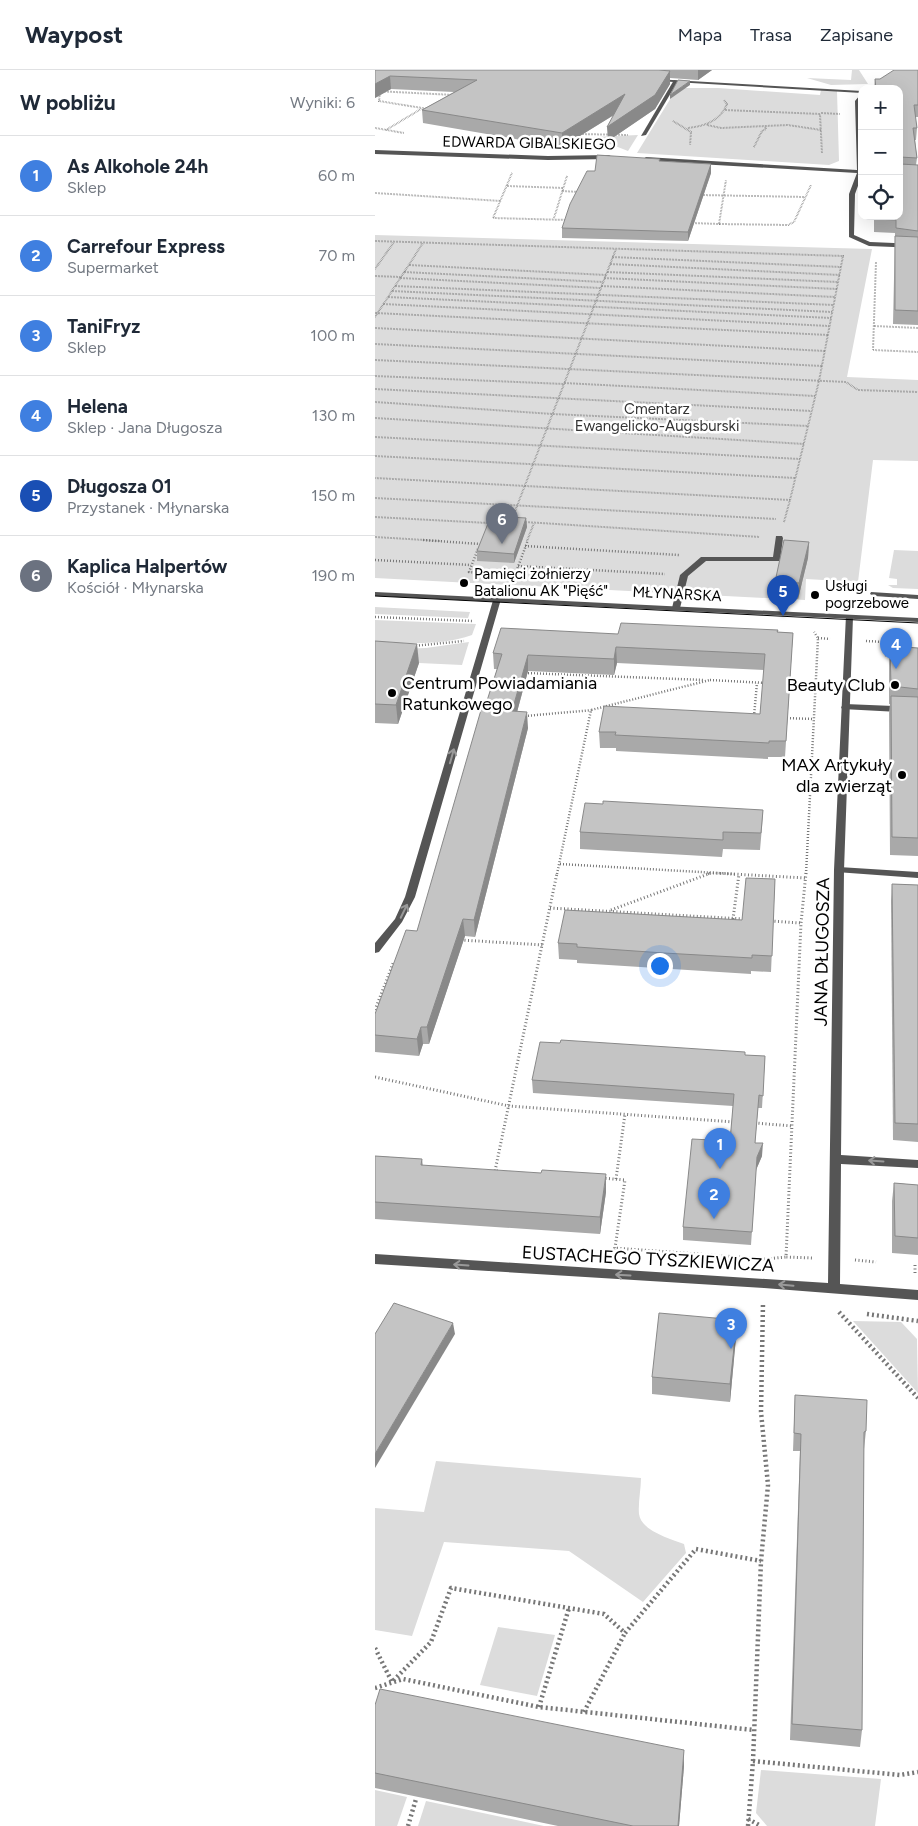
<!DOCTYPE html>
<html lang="pl">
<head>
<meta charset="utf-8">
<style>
  body { margin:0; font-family:Figtree,sans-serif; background:#f6f6f7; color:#1f2937 }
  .controls { position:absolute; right:15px; top:15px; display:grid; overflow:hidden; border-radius:10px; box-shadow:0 5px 20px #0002 }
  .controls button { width:45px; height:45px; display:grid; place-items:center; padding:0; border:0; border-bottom:1px solid #e0e1e3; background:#fff; color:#1f2937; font:25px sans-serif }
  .you { position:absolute; left:284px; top:895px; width:18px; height:18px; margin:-12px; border:4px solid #fff; border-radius:50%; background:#1a73e8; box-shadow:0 0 0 8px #1a73e833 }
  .badge { display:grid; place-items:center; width:32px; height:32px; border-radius:50%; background:#111827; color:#fff; font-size:16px; font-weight:700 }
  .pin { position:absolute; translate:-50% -41px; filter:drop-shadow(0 1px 2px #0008) }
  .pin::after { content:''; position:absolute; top:26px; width:18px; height:15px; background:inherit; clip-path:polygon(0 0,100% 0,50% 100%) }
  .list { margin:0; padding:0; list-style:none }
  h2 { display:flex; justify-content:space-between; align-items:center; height:65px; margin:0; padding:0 20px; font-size:21px }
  h2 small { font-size:16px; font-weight:400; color:#747a83 }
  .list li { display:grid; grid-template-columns:32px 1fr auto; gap:15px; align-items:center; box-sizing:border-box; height:80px; padding:0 20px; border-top:1px solid #e0e1e3 }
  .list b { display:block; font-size:19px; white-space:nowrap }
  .list p { margin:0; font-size:16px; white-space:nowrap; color:#747a83 }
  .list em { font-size:16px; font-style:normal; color:#747a83 }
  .icon { flex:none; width:28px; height:28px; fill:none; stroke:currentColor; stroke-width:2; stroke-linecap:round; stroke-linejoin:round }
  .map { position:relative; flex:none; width:543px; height:1756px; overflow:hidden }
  header { display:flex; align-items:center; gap:30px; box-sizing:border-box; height:70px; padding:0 25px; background:#fff; border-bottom:1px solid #e0e1e3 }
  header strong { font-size:24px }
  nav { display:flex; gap:28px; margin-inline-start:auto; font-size:18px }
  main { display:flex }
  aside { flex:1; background:#fff }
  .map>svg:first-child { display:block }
</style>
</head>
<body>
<header>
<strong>Waypost</strong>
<nav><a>Mapa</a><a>Trasa</a><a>Zapisane</a></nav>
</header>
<main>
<aside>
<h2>W pobliżu<small>Wyniki: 6</small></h2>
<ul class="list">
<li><span class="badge" style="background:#3f7fe0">1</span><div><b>As Alkohole 24h</b><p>Sklep</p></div><em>60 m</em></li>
<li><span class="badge" style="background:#3f7fe0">2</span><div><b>Carrefour Express</b><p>Supermarket</p></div><em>70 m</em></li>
<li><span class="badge" style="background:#3f7fe0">3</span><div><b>TaniFryz</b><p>Sklep</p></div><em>100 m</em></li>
<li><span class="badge" style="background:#3f7fe0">4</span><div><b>Helena</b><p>Sklep · Jana Długosza</p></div><em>130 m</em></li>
<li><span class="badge" style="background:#1a4fb4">5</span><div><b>Długosza 01</b><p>Przystanek · Młynarska</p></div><em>150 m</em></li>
<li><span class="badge" style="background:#6b7280">6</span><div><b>Kaplica Halpertów</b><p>Kościół · Młynarska</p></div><em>190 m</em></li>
</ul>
</aside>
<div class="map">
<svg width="543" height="1756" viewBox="0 0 543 1756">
  <rect width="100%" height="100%" fill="#fff"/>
  <g fill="#dcdcdc">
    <path d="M477 0H484L493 14 456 15 432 8 476 10Z"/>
    <path d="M302 18H343L445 25 446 20 462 21 464 91 454 95 262 83Z"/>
    <path d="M263 65 253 81 217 67Z"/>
    <path d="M0 165 497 179 472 307 543 310V391L498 390 483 512 431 509 430 530 0 508Z"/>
    <path d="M519 480 543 481V519L518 518 513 515H522V509L514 508Z"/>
    <path d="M0 537 95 542 93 548 0 544Z"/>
    <path d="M0 550 101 554 97 565C66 576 33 573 0 572Z"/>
    <path d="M94 572 87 595 44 593 23 579 51 578Z"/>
    <path d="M478 1251 526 1252 542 1269 543 1323Z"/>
    <path d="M61 1391 266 1408C266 1419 263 1433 264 1444 266 1461 296 1469 309 1474L311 1483 268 1532 194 1481 69 1472 37 1566 0 1560V1438L49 1442Z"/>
    <path d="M123 1557 180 1565 162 1626 105 1615Z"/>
    <path d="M386 1700 506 1709 500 1756H392L381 1743Z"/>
    <path d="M0 1720 32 1727 22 1756H0Z"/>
    <path d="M51 1731 169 1756H43Z"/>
  </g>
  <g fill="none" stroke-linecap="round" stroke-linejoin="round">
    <g stroke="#777" stroke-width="2" stroke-dasharray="0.5 1" stroke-linecap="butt">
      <path d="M0 21 79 25"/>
      <path d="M5 22 4 31 53 39"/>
      <path d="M350 40 445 44 447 83"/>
      <path d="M446 43 465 44"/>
      <path d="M298 51 316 62 315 75"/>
      <path d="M332 55 346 58 413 55 446 60"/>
      <path d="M0 58 29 63"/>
      <path d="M313 58C330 56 345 51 352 34L349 30"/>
      <path d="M11 60 46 39"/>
      <path d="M204 64 253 65"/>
      <path d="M379 77 387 61 391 59 390 56"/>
      <path d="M137 103 118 148 193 150"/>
      <path d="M132 116 188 118"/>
      <path d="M187 121 204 122"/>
      <path d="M0 123 126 131"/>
      <path d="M325 125 430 127"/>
      <path d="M179 148 192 106"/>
      <path d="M317 153 344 154 351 110"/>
      <path d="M344 154 413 155 419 152 436 115"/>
      <path d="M0 171 468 186 444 311 415 430 0 408"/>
      <path d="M237 187 466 197"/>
      <path d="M501 192 498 280 543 282"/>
      <path d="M235 194 465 205"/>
      <path d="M34 195 231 205"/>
      <path d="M0 199 19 172"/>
      <path d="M29 202 228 212"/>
      <path d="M232 202 463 212"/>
      <path d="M0 206 25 207"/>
      <path d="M25 208 225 218"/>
      <path d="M229 208 462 219"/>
      <path d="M20 216 459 235"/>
      <path d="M226 216 460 227"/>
      <path d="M17 221 457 242"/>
      <path d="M13 227 456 248"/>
      <path d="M8 234 454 256"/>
      <path d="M0 243 453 265"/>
      <path d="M0 247 48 173"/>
      <path d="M499 256 543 258"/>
      <path d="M0 258 450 281"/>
      <path d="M0 274 447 296"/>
      <path d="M0 290 471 312 483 320 543 322"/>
      <path d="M0 306 189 314"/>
      <path d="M189 313 440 326"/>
      <path d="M0 319 436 341"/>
      <path d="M0 332 178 344 433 356"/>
      <path d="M0 348 429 374"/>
      <path d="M0 367 425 389"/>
      <path d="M0 386 420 408"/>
      <path d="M0 428 401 449"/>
      <path d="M0 447 113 453"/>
      <path d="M137 449 241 179"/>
      <path d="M150 452 385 467"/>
      <path d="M409 452 415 430"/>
      <path d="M0 467 66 471"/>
      <path d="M152 471 159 453"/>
    </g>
    <g stroke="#777" stroke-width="2.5" stroke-dasharray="1 2" stroke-linecap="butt">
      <path d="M48 470 105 474"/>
      <path d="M150 476 304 485"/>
      <path d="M103 479 94 502 140 505 153 470"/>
      <path d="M0 490 96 495"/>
      <path d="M143 496 290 504"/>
      <path d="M0 547 97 551"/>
      <path d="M443 568 455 569"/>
      <path d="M491 571 510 572"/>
      <path d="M38 576 89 571"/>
      <path d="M510 585 517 586"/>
      <path d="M150 603 329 610"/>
      <path d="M335 610 391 613"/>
      <path d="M412 614 441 615"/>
      <path d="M150 646 218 640"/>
      <path d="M379 646 382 613"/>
      <path d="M409 648 439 649"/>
      <path d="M185 794 360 804"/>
      <path d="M182 804 216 640 335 610"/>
      <path d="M333 804 336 803"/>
      <path d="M431 804 443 568 439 562"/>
    </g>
    <g stroke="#777" stroke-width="3" stroke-dasharray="1 2.5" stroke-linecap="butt">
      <path d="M338 803 431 808"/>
      <path d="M431 803 426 853 411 1187 439 1188"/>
      <path d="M175 838 369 849"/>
      <path d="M236 840 336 803"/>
      <path d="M358 849 364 804"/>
      <path d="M396 851 426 853"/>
      <path d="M86 870 168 875"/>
      <path d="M0 940 19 891"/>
      <path d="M0 1007 134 1036 359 1052"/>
      <path d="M380 1053 417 1056"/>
      <path d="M123 1101H120L182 803"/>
      <path d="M227 1108 250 1110 240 1178"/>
      <path d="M241 1109 250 1044"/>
      <path d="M233 1183 240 1178 390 1189"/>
      <path d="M480 1190 501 1192"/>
      <path d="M390 1194V1189L411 1187"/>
      <path d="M540 1195V1205"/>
    </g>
    <g stroke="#777" stroke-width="4.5" stroke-dasharray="2 3" stroke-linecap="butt">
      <path d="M464 1242 543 1328"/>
      <path d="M492 1244 543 1251"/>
      <path d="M0 1578 17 1612 56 1572 76 1518 229 1544 250 1563 321 1479 386 1491"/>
      <path d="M0 1618 28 1609 164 1637 379 1660"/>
      <path d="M164 1637 194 1538"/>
      <path d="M209 1642 250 1563"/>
      <path d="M378 1691 525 1705 543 1702"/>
      <path d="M373 1749 386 1756"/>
      <path d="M33 1756 41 1729"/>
      <path d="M373 1756 378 1691 386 1491 393 1415 386 1342 388 1233"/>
    </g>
    <g fill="#555" fill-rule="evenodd">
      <path d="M299 10 303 11 271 65 266 66Z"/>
      <path d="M401 466H407L408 468 405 491H331L313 506 305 538 301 540H298L297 538 305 505 326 487H398Z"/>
      <path d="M496 522 543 525V529L499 526 495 524Z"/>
      <path d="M470 634 543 637V643L467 639 466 637Z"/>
      <path d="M464 797 543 802V808L461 802 459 800Z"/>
    </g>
    <g fill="#555" fill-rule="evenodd">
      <path d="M280 9 487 21V23L282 11Z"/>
      <path d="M485 25H487V29L484 31 487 105 480 124 479 165 495 172 543 174V178L494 176 474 167V124L482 103 271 91 268 89 271 87 482 100 480 31Z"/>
      <path d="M0 80 173 86 234 85 237 87 234 89 173 90 0 84Z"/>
      <path d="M119 527H122L126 529 40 827 27 852 4 882 0 883V873L20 849 30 827Z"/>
      <path d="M471 545H477L478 547 469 800 466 1085 543 1090V1098L466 1094 465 1214 543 1220V1230L389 1218 0 1194V1184L453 1213 459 800Z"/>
    </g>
    <path fill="#555" fill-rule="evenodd" d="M0 522 543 548V552L0 526Z"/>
    <path stroke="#000" stroke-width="1" d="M0 526 543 553"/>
  </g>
  <g fill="#a9a9a9">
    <path d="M0 0H337L323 10 295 8V14L280 39 233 71 239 45 187 77 48 53 47 40 79 22 16 19 0 28Z"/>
    <path d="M543 0V47H540L542 58 541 70H540L542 88 541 95 543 97V255L518 254 520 163 499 162V146H524V19H499L500 9H505Z"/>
    <path d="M285 91 336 94V103L313 171 187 168V158L220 101Z"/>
    <path d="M151 448 152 457 139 493 102 491V481Z"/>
    <path d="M434 472 433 488 423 529 400 528V512Z"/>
    <path d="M403 560V562L418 563 410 687H393V689L241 681V678H225L224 662 385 644 389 600 242 593 239 605 153 601 142 642 153 658 100 867 90 866 54 974H48L44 986 0 982V944L42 861 122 599H119L118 583 243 564Z"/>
    <path d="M0 571 44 593 23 654 0 653Z"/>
    <path d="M515 576 543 578V786L515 785 514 643 515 634H514V594Z"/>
    <path d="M388 740 387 757 385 780 348 779 347 787 205 779V762Z"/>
    <path d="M400 809 396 902 376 901V904L202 893V890L184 889 183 873 367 850Z"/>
    <path d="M517 814 543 815V1072L518 1070 516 831Z"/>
    <path d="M370 985 390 986 387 1038H383L380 1073 387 1086 381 1100 376 1175 308 1170V1157L355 1071 358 1036 158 1023 157 1010Z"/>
    <path d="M0 1086 47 1089 48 1096 231 1122 225 1164 0 1149Z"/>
    <path d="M519 1113 543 1115V1185L517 1183V1131Z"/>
    <path d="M362 1250 361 1267 355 1332 277 1324V1307Z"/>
    <path d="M420 1325 491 1361 489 1379 487 1660 485 1677 415 1670 425 1381H418Z"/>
    <path d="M0 1635 309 1696 304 1756H183L0 1718Z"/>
  </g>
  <g fill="#898989">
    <path d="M323 0H337L323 10Z"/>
    <path d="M295 1V14L280 39 233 71 232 57Z"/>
    <path d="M15 6 16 19 0 28V14Z"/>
    <path d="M315 11V15L295 29V25Z"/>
    <path d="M250 24V38L187 77V63Z"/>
    <path d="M336 94V103L313 171V162Z"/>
    <path d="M151 448 152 457 139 493V484Z"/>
    <path d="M434 472 433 488 423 529 424 513Z"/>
    <path d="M42 574 44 593 23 654 21 635Z"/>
    <path d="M241 577 242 593 239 605V589Z"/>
    <path d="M153 585V601L138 657 137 641Z"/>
    <path d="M152 642 153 658 100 867 99 850Z"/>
    <path d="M88 849 90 866 54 974 52 957Z"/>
    <path d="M46 957 48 974 44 986 42 969Z"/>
    <path d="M388 1073 387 1086 381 1100 376 1175 382 1087Z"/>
    <path d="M231 1104V1122L225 1164V1147Z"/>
    <path d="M362 1250 361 1267 355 1332V1314Z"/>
    <path d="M78 1253 80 1264 0 1398V1384Z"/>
    <path d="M309 1680V1696L304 1756H303Z"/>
  </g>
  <g fill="#c4c4c4" stroke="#898989">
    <path d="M0 0H284L295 1 280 25 232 57 250 24 187 63 47 40 102 10 15 6 0 14Z"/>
    <path d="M519 0H543V35H539L542 58H538L542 88 525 87 524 88V19H501L500 9H505Z"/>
    <path d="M303 10 315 11 295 25Z"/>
    <path d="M222 85 285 89 284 91 336 94 313 162 187 158 195 134 212 101H220Z"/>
    <path d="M524 92 525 94 543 95V161L521 158V150L500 149V146H524Z"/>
    <path d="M520 166 543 167V241L520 240Z"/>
    <path d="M116 446 151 448 139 484 102 481Z"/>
    <path d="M409 470 434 472 424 513 400 512Z"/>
    <path d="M246 553 403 560 402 562 418 563 411 671H394V673L240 665 241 662H224L229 636 385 644 390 584 241 577 239 589 153 585 137 641 152 642 99 850 88 849 52 957H46L42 969 0 965V944L31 860 42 861 106 640H109L127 584 118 583 126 558 243 564Z"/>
    <path d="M0 571 42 574 21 635 0 634Z"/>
    <path d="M515 576 543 578V619L516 616Z"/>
    <path d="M516 626 543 627V768L517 767Z"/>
    <path d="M228 731 388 740 386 763 348 762V770L205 762 210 733 228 734Z"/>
    <path d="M371 808 400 809 397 886 377 885V888L289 883 202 877V874L183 873 190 840 367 850Z"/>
    <path d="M517 814 543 815V1054L520 1053Z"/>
    <path d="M186 970 370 982V985L390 986 388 1026 384 1025 380 1073H388L382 1087 377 1162 308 1157 317 1069 355 1071 359 1024 157 1010 165 972 185 973Z"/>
    <path d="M0 1086 47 1089 46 1095 166 1103 167 1100 231 1104 225 1147 0 1132Z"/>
    <path d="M519 1113 543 1115V1168L520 1166Z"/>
    <path d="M19 1233 78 1253 0 1384V1264Z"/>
    <path d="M284 1243 362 1250 355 1314 277 1307Z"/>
    <path d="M420 1325 492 1330 491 1361 489 1362 487 1660 417 1654 426 1364 419 1363Z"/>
    <path d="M5 1619 309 1680 303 1756H258L0 1703V1635Z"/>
  </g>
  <defs><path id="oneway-shaft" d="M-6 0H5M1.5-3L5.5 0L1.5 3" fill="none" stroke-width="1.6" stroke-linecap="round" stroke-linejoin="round" transform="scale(1.25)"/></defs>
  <g stroke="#999">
    <use href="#oneway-shaft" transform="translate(77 686) rotate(-74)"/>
    <use href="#oneway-shaft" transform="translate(29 841) rotate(-64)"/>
    <use href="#oneway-shaft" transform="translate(501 1091) rotate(-176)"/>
    <use href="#oneway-shaft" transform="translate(86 1195) rotate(-176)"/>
    <use href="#oneway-shaft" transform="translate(248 1205) rotate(-177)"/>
    <use href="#oneway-shaft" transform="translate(411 1215) rotate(-175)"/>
  </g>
  <g fill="#000" stroke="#fff" stroke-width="2">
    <circle cx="89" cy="513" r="5"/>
    <circle cx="440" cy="525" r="5"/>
    <circle cx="520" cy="615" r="5"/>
    <circle cx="17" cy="623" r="5"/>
    <circle cx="527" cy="705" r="5"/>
  </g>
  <g text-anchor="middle" stroke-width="5" stroke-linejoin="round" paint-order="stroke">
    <g font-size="15" fill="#000" stroke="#fff">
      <text transform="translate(154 73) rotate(1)" y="5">EDWARDA GIBALSKIEGO</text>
      <text transform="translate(302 524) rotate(3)" y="5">MŁYNARSKA</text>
    </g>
    <g font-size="15" fill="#333" stroke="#fff">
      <text x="282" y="344">Cmentarz<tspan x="282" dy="17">Ewangelicko-Augsburski</tspan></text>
    </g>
    <g font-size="15" fill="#000" stroke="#fff" text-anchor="start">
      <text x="99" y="509">Pamięci żołnierzy<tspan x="99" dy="17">Batalionu AK "Pięść"</tspan></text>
      <text x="450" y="521">Usługi<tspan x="450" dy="17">pogrzebowe</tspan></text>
    </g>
    <g font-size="18" fill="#000" stroke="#fff" text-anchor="end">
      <text x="27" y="619" text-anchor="start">Centrum Powiadamiania<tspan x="27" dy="21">Ratunkowego</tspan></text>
      <text x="510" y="621">Beauty Club</text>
      <text x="517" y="701">MAX Artykuły<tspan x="517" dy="21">dla zwierząt</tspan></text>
    </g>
    <g font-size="18" fill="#000" stroke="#fff">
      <text transform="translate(447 882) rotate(-89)" y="6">JANA DŁUGOSZA</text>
      <text transform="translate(273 1189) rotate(3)" y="6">EUSTACHEGO TYSZKIEWICZA</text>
    </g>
  </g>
</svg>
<div class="controls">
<button>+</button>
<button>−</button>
<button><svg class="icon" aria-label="locate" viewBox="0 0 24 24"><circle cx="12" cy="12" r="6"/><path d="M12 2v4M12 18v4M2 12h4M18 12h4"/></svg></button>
</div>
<div class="you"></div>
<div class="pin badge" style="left:345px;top:1099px;background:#3f7fe0">1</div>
<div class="pin badge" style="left:339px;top:1149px;background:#3f7fe0">2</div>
<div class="pin badge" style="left:356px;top:1279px;background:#3f7fe0">3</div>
<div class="pin badge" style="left:521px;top:599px;background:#3f7fe0">4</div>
<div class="pin badge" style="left:408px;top:546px;background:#1a4fb4">5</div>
<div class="pin badge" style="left:127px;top:474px;background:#6b7280">6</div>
</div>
</main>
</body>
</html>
